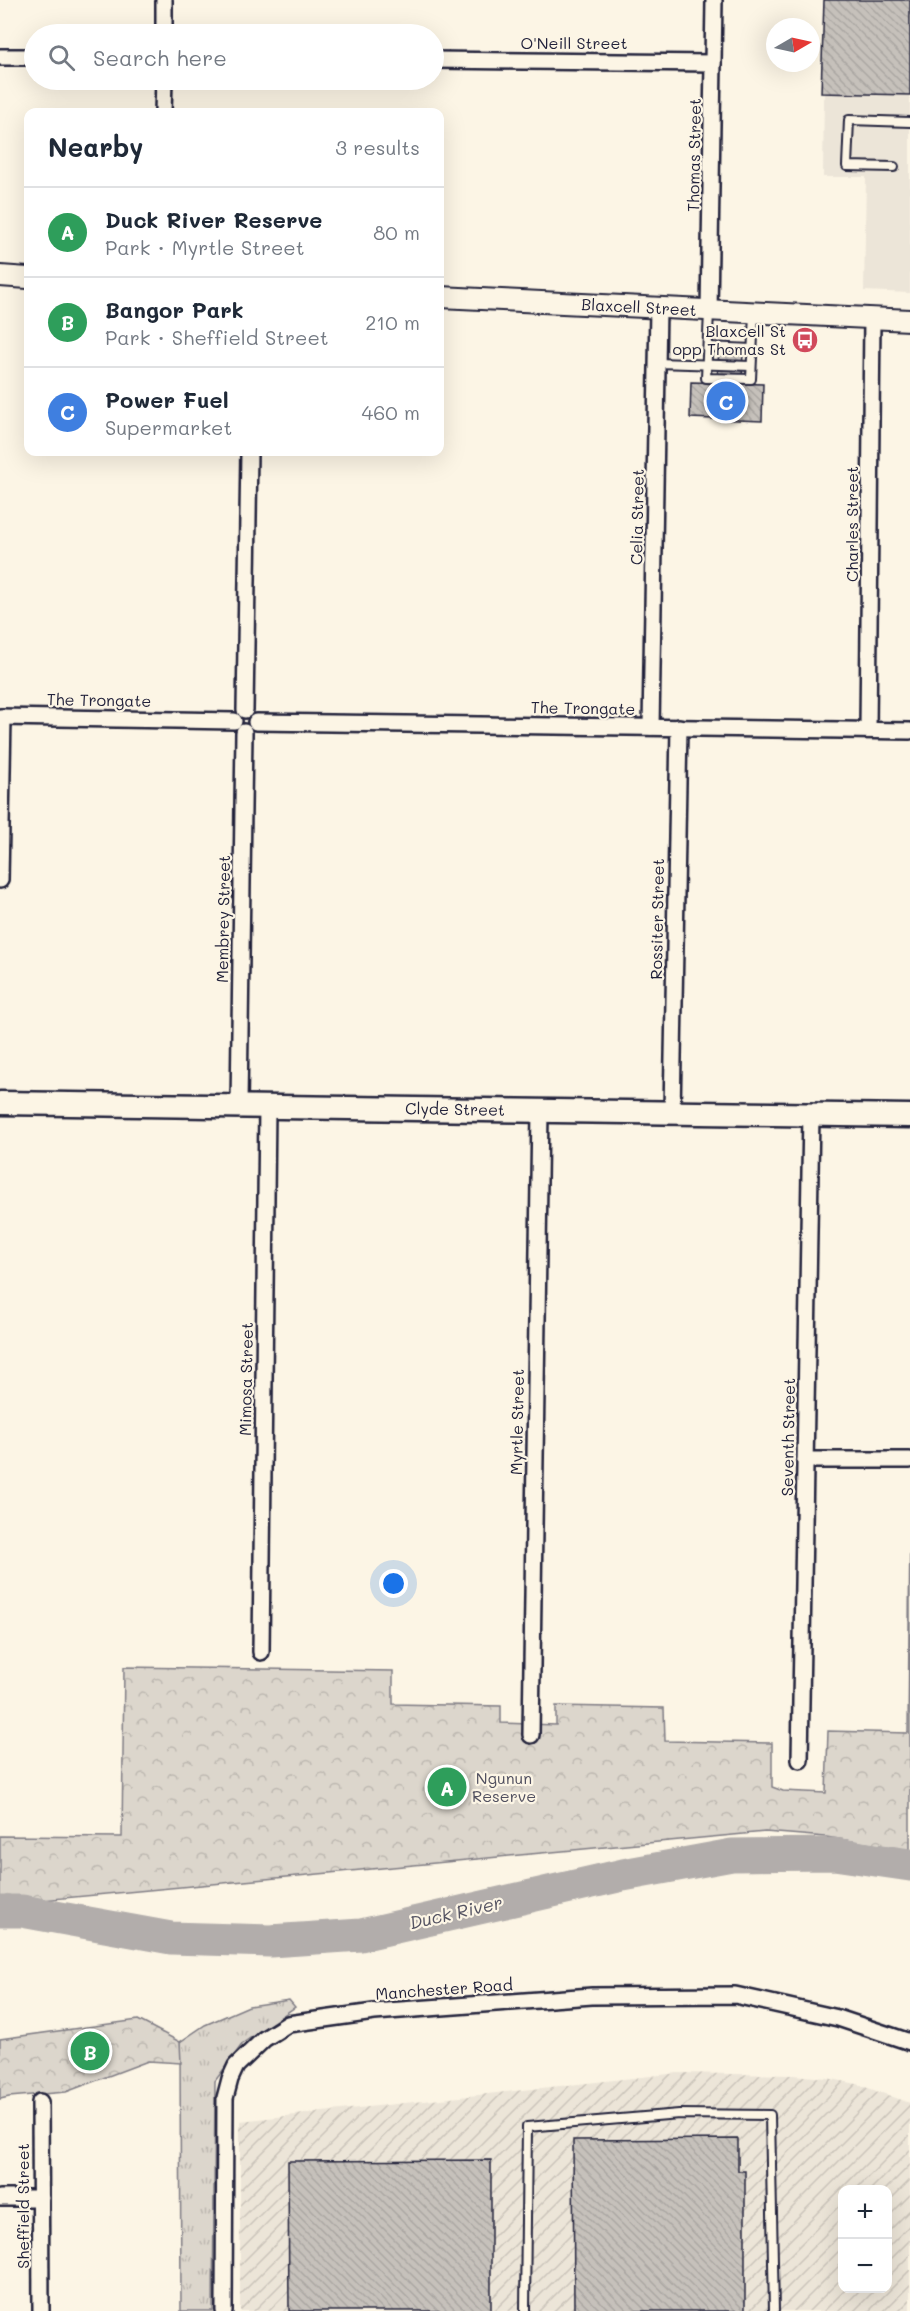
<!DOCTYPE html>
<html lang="en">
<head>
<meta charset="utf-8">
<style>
  body { margin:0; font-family:Mali,sans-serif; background:#f6f6f7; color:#1f2937 }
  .controls { position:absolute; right:18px; bottom:18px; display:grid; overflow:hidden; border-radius:12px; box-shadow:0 6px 24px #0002 }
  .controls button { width:54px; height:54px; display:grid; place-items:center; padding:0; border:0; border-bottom:2px solid #e0e1e3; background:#fff; color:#1f2937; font:30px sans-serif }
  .compass { position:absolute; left:766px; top:18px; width:54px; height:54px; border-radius:50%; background:#fff; box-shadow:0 6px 24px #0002; rotate:81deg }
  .you { position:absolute; left:394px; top:1584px; width:21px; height:21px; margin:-15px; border:4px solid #fff; border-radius:50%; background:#1a73e8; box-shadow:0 0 0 9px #1a73e833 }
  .badge { display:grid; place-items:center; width:39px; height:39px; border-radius:50%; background:#d1495b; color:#fff; font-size:20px; font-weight:700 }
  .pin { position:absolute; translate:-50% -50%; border:3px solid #fff; box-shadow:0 2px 6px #0006 }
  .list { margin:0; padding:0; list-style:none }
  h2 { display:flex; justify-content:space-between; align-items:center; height:78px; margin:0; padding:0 24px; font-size:26px }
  h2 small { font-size:20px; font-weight:400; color:#747a83 }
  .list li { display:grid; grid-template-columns:39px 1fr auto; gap:18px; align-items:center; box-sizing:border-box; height:90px; padding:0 24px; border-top:2px solid #e0e1e3 }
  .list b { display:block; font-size:22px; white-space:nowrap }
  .list p { margin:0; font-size:20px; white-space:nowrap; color:#747a83 }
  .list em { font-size:20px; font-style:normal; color:#747a83 }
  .icon { flex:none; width:33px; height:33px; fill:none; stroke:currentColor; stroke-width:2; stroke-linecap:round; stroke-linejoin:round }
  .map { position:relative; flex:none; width:910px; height:2311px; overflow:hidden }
  .search { position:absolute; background:#fff; box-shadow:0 6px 24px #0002; left:24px; top:24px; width:420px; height:66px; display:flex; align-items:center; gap:15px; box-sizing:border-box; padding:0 21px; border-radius:33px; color:#747a83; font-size:22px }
  .panel { position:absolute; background:#fff; box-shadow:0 6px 24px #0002; left:24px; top:108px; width:420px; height:348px; border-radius:12px }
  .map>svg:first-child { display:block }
</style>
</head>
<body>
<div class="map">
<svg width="910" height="2311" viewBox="0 0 910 2311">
  <defs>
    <pattern id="industrial-furrows" width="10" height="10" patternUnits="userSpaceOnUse" patternTransform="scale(1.5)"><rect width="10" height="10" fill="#ece5d8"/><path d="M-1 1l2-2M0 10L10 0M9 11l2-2" fill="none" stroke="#cac4ba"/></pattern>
    <pattern id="grass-tufts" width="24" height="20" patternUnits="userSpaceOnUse" patternTransform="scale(1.5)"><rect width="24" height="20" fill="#dcd6cc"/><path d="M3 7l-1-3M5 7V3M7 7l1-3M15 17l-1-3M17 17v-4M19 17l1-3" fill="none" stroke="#bcb7b0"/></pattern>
    <pattern id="forest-crowns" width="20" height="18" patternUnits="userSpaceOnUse" patternTransform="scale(1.5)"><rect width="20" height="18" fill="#dcd6cc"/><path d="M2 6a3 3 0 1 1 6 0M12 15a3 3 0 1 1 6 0" fill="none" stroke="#bcb7b0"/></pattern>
    <pattern id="building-back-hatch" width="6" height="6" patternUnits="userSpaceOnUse" patternTransform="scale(1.5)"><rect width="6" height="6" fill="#c6c1bb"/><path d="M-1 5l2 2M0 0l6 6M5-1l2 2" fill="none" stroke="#aaa6a2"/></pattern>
  </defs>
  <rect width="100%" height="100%" fill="#fcf5e5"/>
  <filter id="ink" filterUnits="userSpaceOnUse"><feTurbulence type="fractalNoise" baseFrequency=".0167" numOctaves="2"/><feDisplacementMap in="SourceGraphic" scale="12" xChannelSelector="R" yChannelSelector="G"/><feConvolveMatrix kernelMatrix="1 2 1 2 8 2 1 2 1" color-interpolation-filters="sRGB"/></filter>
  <g filter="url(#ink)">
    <path fill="#ece5d8" d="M825 0H910V293L864 291 866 177H823Z"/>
    <path fill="url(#industrial-furrows)" fill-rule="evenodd" d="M678 2073 792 2075 827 2078 857 2084 910 2103V2311H240V2121ZM842 2190H888V2288H842Z"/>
    <path fill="url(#grass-tufts)" stroke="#7f7c84" stroke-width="1.5" d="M289 2000 295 2007 243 2043 215 2081 213 2311H181L180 2042 205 2025 249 2006Z"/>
    <g fill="url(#forest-crowns)" stroke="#7f7c84" stroke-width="1.5">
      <path d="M910 1524V1850L826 1837 765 1832 0 1904V1836L122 1837 124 1667 393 1671V1704L501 1706V1723L556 1725V1706L664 1708 665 1741 772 1743V1787L783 1791 826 1793 828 1731 908 1733Z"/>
      <path d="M138 2020 180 2042 181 2063 148 2061 66 2092 9 2097 0 2099V2039Z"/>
    </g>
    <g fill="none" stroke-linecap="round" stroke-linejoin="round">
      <path stroke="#b2adab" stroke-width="33" d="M0 1911H22L171 1938 270 1941 361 1935 623 1875 732 1855 834 1854 910 1865"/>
    </g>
    <g fill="url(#building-back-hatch)" stroke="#22223b" stroke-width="1.5">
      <path d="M824 0H910V95L821 93Z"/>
      <path d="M719 346 743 348 742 383H717Z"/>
      <path d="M691 382 763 384 762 421 690 418Z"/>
      <path d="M738 2139V2171H745V2311H574L573 2140Z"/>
      <path d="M491 2160V2311H289L288 2161Z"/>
    </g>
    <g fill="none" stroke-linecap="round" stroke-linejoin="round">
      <defs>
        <g id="service">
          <path d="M894 167 847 166 849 120 910 122"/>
          <path d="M709 312 706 378 751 379 754 313"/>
          <path d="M708 347 752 349"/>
          <path d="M657 363 751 366"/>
          <path d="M525 2311 527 2127 679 2114 770 2115 774 2311"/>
        </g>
        <g id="minor">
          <path d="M164 34V0"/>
          <path d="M0 57H34"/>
          <path d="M434 60 713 63"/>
          <path d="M163 112 164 80"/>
          <path d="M709 311 714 0"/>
          <path d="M245 710 249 452"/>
          <path d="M0 717 234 721"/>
          <path d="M256 722 910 731"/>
          <path d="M651 727 658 308"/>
          <path d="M868 730 872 319"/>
          <path d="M0 880 3 717"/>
          <path d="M239 1106 244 732"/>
          <path d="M672 1112 679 727"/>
          <path d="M805 1460H910"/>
          <path d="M261 1652 267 1107"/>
          <path d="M531 1735 540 1111"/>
          <path d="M800 1760 811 1114"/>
          <path d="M40 2102 41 2311"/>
          <path d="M0 2198H41"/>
          <path d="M224 2311 225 2098 230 2079 236 2066 264 2039 288 2024 374 2012 592 1996 735 1995 838 2018 910 2042"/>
        </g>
        <g id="tertiary">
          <path d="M0 276 28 278"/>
          <path d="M440 297 910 320"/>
        </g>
        <path id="secondary" d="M0 1103 910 1116"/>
      </defs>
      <use href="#service" stroke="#22223b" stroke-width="12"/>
      <use href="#minor" stroke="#22223b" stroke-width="20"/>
      <use href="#tertiary" stroke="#22223b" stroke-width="24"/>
      <use href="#secondary" stroke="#22223b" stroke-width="27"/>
      <use href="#service" stroke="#fcf5e5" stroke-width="8"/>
      <use href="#minor" stroke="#fcf5e5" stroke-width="15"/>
      <use href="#tertiary" stroke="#fcf5e5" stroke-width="20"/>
      <use href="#secondary" stroke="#fcf5e5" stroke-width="22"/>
    </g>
  </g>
  <defs>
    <symbol id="bus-disc" viewBox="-11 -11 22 22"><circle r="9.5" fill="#d1495b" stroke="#fcf5e5"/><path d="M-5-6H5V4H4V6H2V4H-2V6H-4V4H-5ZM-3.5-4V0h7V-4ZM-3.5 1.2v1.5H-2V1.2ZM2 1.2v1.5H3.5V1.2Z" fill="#fff"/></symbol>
  </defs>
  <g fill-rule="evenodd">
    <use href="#bus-disc" x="790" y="325" width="30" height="30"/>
  </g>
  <g text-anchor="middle" stroke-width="4.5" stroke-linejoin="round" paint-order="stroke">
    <g font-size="16" fill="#22223b" stroke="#fcf5e5">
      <text x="574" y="49">O'Neill Street</text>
      <text transform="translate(694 155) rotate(-89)" y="6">Thomas Street</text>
      <text transform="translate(639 307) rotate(3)" y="6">Blaxcell Street</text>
      <text transform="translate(637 517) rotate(-89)" y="6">Celia Street</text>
      <text transform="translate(852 524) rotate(-90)" y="6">Charles Street</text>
      <text transform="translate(99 700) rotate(1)" y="6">The Trongate</text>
      <text transform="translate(583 708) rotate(1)" y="6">The Trongate</text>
      <text transform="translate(223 919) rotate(-89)" y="6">Membrey Street</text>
      <text transform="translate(657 919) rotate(-89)" y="6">Rossiter Street</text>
      <text transform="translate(455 1109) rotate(1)" y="6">Clyde Street</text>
      <text transform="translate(246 1379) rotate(-89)" y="6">Mimosa Street</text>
      <text transform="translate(517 1422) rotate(-89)" y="6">Myrtle Street</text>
      <text transform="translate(788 1437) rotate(-89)" y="6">Seventh Street</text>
      <text transform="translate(444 1989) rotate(-4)" y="6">Manchester Road</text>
      <text transform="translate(23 2206) rotate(-90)" y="6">Sheffield Street</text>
    </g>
    <g font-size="16" fill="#22223b" stroke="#fcf5e5" text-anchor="end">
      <text x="786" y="337">Blaxcell St<tspan x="786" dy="18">opp Thomas St</tspan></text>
    </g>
    <g font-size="16" fill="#504f5f" stroke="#fcf5e5">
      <text x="504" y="1784">Ngunun<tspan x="504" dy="18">Reserve</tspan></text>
    </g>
    <g font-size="18" font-style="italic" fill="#545362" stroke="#fcf5e5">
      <text transform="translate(456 1913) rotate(-13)" y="6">Duck River</text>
    </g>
  </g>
</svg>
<div class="controls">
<button>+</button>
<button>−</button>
</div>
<svg class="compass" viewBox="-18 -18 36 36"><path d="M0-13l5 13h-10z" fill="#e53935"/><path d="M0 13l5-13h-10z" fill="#747a83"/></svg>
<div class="you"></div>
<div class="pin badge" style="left:447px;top:1787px;background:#2e9e5b">A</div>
<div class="pin badge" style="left:90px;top:2051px;background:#2e9e5b">B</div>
<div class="pin badge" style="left:726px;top:401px;background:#3f7fe0">C</div>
<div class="search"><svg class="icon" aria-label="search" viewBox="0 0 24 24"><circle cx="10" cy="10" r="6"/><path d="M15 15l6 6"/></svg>Search here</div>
<section class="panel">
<h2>Nearby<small>3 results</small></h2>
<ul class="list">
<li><span class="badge" style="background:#2e9e5b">A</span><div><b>Duck River Reserve</b><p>Park · Myrtle Street</p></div><em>80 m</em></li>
<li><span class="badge" style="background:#2e9e5b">B</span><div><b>Bangor Park</b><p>Park · Sheffield Street</p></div><em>210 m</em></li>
<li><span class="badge" style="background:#3f7fe0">C</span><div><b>Power Fuel</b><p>Supermarket</p></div><em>460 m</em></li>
</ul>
</section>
</div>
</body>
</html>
